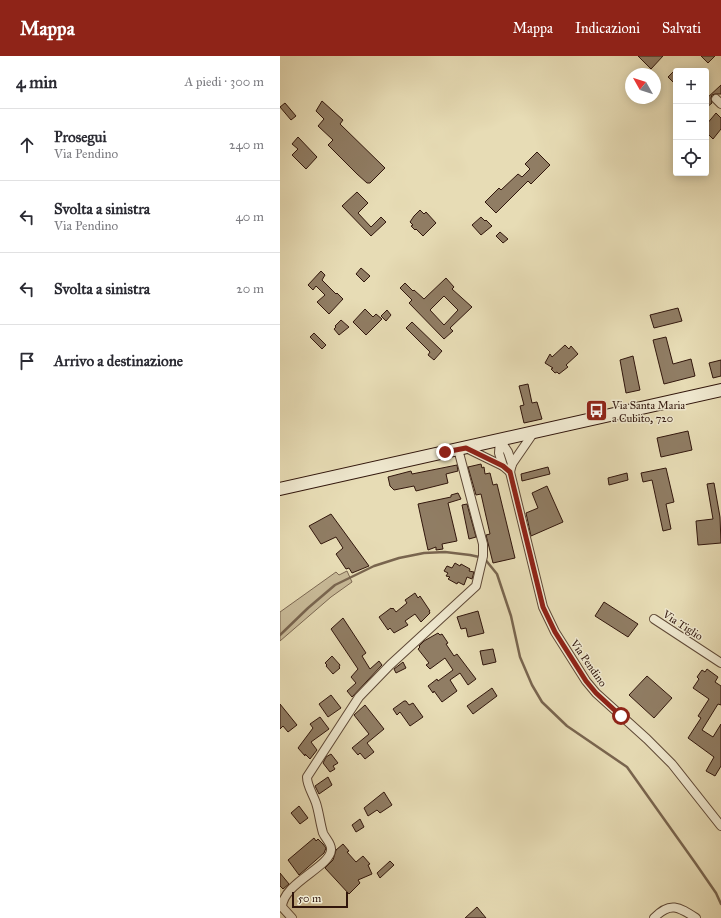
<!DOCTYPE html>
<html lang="it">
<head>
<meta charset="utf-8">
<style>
  body { margin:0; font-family:"IM FELL Great Primer",serif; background:#f2f2f3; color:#2b2b33 }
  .controls { position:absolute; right:12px; top:12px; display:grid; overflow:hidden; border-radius:4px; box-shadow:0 2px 10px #0003 }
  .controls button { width:36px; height:36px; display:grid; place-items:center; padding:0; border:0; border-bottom:1px solid #e1e1e2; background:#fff; color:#2b2b33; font:20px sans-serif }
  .compass { position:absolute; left:345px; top:12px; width:36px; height:36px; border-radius:50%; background:#fff; box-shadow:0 2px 10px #0003; rotate:309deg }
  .scale { position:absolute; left:12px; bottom:10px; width:56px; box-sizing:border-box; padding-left:4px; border:2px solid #31160c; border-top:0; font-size:11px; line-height:14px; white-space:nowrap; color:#31160c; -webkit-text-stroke:3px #efe8cf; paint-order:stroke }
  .stop { position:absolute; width:12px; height:12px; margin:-9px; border:3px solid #8f2418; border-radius:50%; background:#fff }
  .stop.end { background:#8f2418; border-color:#fff; box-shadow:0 1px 4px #0008 }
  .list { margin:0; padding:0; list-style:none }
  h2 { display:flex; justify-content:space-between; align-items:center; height:52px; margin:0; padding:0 16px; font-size:17px }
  h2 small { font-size:13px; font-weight:400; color:#7c7c81 }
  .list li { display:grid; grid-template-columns:26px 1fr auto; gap:12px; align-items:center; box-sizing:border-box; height:72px; padding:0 16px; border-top:1px solid #e1e1e2 }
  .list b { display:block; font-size:15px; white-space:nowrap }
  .list p { margin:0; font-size:13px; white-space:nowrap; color:#7c7c81 }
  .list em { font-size:13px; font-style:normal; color:#7c7c81 }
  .icon { flex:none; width:22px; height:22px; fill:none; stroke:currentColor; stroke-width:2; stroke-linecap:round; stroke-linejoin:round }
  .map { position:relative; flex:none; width:441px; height:862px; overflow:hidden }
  header { display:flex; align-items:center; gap:24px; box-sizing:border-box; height:56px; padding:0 20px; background:#8f2418; color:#fff }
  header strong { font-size:19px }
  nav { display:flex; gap:22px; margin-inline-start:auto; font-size:14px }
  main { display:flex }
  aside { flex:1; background:#fff }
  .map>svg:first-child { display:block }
</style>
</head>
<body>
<header>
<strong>Mappa</strong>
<nav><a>Mappa</a><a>Indicazioni</a><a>Salvati</a></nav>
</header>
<main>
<aside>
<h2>4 min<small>A piedi · 300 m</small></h2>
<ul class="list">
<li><svg class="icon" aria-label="ahead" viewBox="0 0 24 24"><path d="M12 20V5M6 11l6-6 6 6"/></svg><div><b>Prosegui</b><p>Via Pendino</p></div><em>240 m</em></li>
<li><svg class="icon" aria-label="left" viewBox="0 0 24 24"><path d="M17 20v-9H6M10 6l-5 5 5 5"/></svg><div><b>Svolta a sinistra</b><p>Via Pendino</p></div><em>40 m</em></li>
<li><svg class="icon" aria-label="left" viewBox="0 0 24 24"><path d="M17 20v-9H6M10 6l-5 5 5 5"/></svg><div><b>Svolta a sinistra</b></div><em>20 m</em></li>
<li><svg class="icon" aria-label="arrive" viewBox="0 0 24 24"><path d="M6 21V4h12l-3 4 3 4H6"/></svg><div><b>Arrivo a destinazione</b></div></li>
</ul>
</aside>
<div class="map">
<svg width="441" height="862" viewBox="0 0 441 862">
  <rect width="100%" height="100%" fill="#e7dcb5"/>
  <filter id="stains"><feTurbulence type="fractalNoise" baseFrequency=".005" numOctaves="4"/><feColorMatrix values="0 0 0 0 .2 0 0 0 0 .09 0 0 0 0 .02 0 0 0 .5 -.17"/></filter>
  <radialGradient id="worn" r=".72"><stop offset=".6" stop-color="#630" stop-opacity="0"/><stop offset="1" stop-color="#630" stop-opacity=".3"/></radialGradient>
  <path fill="#c8ba98" stroke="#7c6852" d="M67 515 72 526 51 541 0 585V556L56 516 59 519Z"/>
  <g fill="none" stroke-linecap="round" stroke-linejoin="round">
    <path stroke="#79654f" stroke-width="2.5" d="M0 579 28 552 55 529 94 510 119 502 144 497 165 496 190 499 204 502 217 518 231 560 240 601 252 629 262 646 287 670 347 711 416 808 436 837 441 848"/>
  </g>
  <g fill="#907d64" stroke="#31160c" fill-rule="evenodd">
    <path d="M358 0H383L371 13Z"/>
    <path d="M421 0H435L428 7Z"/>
    <path d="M396 13V29L388 21Z"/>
    <path d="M441 29V38H435L432 39 431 42 432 47 426 52V43Z"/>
    <path d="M42 45 63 64 60 68 105 112 90 127H87L77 118 48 89 53 84 38 70 44 63 36 55Z"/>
    <path d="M5 47 16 60 11 64 0 51Z"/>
    <path d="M436 57 441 62V73L433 83 426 76V69Z"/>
    <path d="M18 81 37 101 26 113 12 99 18 93 12 88Z"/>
    <path d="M257 96 270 109 251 128 248 125 216 157 205 146 219 132 221 134 238 118 242 121 250 113 245 108Z"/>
    <path d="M77 136 88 147 78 157 91 171 101 161 106 166 91 180 62 150Z"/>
    <path d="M140 154 144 158 146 156 156 167 143 180 136 173 135 174 131 170 133 169 130 166 134 160Z"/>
    <path d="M201 161 205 165 206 164 212 170 201 179 192 169Z"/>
    <path d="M220 176 228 183 223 187 216 180Z"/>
    <path d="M81 212 90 220 84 226 76 218Z"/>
    <path d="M41 215 45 219 42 224 56 238 57 237 63 243 49 258 37 246 45 239 36 230 33 234 28 229Z"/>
    <path d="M166 222 174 231 172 233 192 251 170 272 173 275 164 283 129 247 132 244 120 232 125 227 133 235 134 234 144 243ZM164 240 178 254 164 269 150 254Z"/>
    <path d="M398 252 402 265 374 272 370 259Z"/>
    <path d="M85 253 93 261 96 258 102 263 86 279 73 266Z"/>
    <path d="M107 254 111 259 106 265 101 260Z"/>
    <path d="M61 264 69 271 59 279 54 273 56 271 55 270Z"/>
    <path d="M132 266 162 295 154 304 148 299 150 296 126 272Z"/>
    <path d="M34 277 46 289 42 293 30 281Z"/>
    <path d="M386 281 393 308 411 303 415 320 384 328 373 284Z"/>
    <path d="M285 289 289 293 291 290 298 298 286 309 288 311 279 318 277 316 275 317 271 313 273 312 265 307 270 298 272 301Z"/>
    <path d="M353 300 360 334 346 337 340 304Z"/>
    <path d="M441 304V320L433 322 429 307Z"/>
    <path d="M248 328 252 347 257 346 262 363 244 367 240 350 244 349 239 330Z"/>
    <path d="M408 375 412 394 381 401 377 382Z"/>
    <path d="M201 408 202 412 204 411 205 418 210 417 213 429 217 428 235 502 213 507 206 479 210 478 201 438 196 439 188 411Z"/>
    <path d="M177 409 178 415 166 418 168 427 136 435 134 430 114 434 110 430 108 421 131 415 132 418Z"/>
    <path d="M268 411 270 418 242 425 241 418Z"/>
    <path d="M386 412 394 446 386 448 391 473 383 475 372 424 363 426 361 417Z"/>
    <path d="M347 417 348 424 329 429 328 422Z"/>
    <path d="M434 427 440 461 441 487 418 489 416 465 433 463 427 428Z"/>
    <path d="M267 430 283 466 251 480 246 457 258 452 252 437Z"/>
    <path d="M178 437 181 443 168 447 177 485 162 488 163 493 156 494V491L148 494 138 448 171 441V439Z"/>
    <path d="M187 448 196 481 189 483 182 449Z"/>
    <path d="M51 458 89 510 72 517 69 512 66 513 56 498 63 492 56 481 41 488 29 470Z"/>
    <path d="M175 507 180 510 181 508 190 513 189 515 194 516 192 523 187 521 184 529 178 526 177 528 168 523 170 521 166 520 168 517 164 515 167 510 172 512Z"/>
    <path d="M135 537 138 542 140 540 150 555H149L150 557 141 566 135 558 125 565 128 569 114 577 110 572 108 574 99 561 111 552 112 553 113 552 116 556 127 547 125 544Z"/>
    <path d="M324 546 358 568 348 581 315 560Z"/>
    <path d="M198 555 204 577 188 581 186 572 181 573 177 561Z"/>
    <path d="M63 562 86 597 82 600 90 613 99 605 102 609 72 641 67 635 76 627 71 621 78 613 51 573Z"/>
    <path d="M158 577 160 579 162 578 168 587 166 588 174 600 177 598 196 623 188 629 180 617 170 624 177 635 162 646 154 635 153 637 148 630 157 623 158 625 173 614 165 602 150 613 146 609 149 607 138 593 140 591 139 590 144 585Z"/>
    <path d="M213 593 216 606 203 609 200 595Z"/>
    <path d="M52 600 60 609 59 611 60 612 53 618 46 610 47 609 45 607Z"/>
    <path d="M123 606 126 612 116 617 114 613Z"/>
    <path d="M427 613 438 621 435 626 441 630V649L438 648 422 674 433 681 441 668V710L435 720 426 715 434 701 408 682 421 662 418 660 429 643 413 632 419 623 417 621 422 614 425 616Z"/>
    <path d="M367 620 392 642 374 662 349 639Z"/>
    <path d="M212 632 217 640 193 658 187 650Z"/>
    <path d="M51 639 61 652 48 661 39 648Z"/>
    <path d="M124 645H126L129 649 133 647 143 661 130 670 120 656 117 659 113 653Z"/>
    <path d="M0 648 17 669 8 676 3 670 0 673Z"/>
    <path d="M85 649 104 673 87 687 94 696 85 703 80 697 78 699 72 692 89 678 74 659Z"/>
    <path d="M40 661 49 673 31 686 37 694 30 703 25 698V700L18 692 33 672 30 668Z"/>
    <path d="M51 698 58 707 53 710 55 713 50 716 43 707 46 701Z"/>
    <path d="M48 721 52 729 39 738 35 730Z"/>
    <path d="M104 736 112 749 100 757 97 754 88 760 84 752Z"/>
    <path d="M19 750 28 762 20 768 11 757Z"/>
    <path d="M80 763 84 771 76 776 72 769Z"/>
    <path d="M34 782 36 785 38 783 43 788 46 792 44 797 19 819 8 804Z"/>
    <path d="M63 788 69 795 67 796 76 806 83 800 90 808 88 809 92 818 78 824 80 827 69 838 45 812 53 804 56 794Z"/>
    <path d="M110 805 114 809 100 822 97 817Z"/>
    <path d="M0 817 9 828 3 833 0 830Z"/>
    <path d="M197 851 206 862H185Z"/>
  </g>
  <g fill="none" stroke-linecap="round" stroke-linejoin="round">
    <defs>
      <g id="minor">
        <path d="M436 43 441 48"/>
        <path d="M254 376 232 408 230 416 263 551 275 576 306 625 316 637 367 683 392 708 441 770"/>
        <path d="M220 384 228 396 232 408"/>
        <path d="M220 384 219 397 223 410"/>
        <path d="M186 392 223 410 230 416"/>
        <path d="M374 563 441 607"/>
        <path d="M12 862 2 851C3 827 50 811 51 794 52 788 45 782 43 777 40 767 39 756 36 747 33 738 27 730 27 721L79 641 110 609 196 530 203 500V488L178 393"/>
        <path d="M374 862C390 845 399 851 416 862"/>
      </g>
      <path id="secondary" d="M0 433 441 334"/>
    </defs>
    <use href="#minor" stroke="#5e4836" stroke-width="10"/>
    <use href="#secondary" stroke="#31160c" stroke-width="14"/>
    <use href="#minor" stroke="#efe8cf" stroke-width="8"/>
    <use href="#secondary" stroke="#efe8cf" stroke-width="12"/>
  </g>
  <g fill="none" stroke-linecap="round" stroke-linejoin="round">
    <path stroke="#8f2418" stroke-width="5" d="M165 396 186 392 223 410 230 416 263 551 275 576 306 625 316 637 341 660"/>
  </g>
  <defs>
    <symbol id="bus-square" viewBox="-11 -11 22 22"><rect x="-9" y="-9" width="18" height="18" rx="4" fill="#8f2418" stroke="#efe8cf"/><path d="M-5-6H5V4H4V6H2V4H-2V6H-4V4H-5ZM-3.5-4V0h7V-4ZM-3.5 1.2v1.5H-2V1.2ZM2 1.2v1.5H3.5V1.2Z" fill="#fff"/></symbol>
  </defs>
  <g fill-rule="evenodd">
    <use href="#bus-square" x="304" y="342" width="25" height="25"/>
  </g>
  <g text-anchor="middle" stroke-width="3" stroke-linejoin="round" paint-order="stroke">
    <g font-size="11" fill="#31160c" stroke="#efe8cf" text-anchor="start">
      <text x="332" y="353">Via Santa Maria<tspan x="332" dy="13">a Cubito, 720</tspan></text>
    </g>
    <g font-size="11" fill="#31160c" stroke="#efe8cf">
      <text transform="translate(403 569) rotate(33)" y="4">Via Tiglio</text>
      <text transform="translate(309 607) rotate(55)" y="4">Via Pendino</text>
    </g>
  </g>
  <rect width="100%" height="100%" filter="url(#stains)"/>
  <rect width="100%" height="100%" fill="url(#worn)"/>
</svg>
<div class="controls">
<button>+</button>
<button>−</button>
<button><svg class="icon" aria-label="locate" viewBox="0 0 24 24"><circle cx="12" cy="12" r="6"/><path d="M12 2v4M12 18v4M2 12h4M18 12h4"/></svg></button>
</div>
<svg class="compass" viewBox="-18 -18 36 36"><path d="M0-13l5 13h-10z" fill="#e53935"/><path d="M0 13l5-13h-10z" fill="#7c7c81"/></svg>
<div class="scale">50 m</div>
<div class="stop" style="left:341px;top:660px"></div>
<div class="stop end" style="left:165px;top:396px"></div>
</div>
</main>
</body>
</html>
